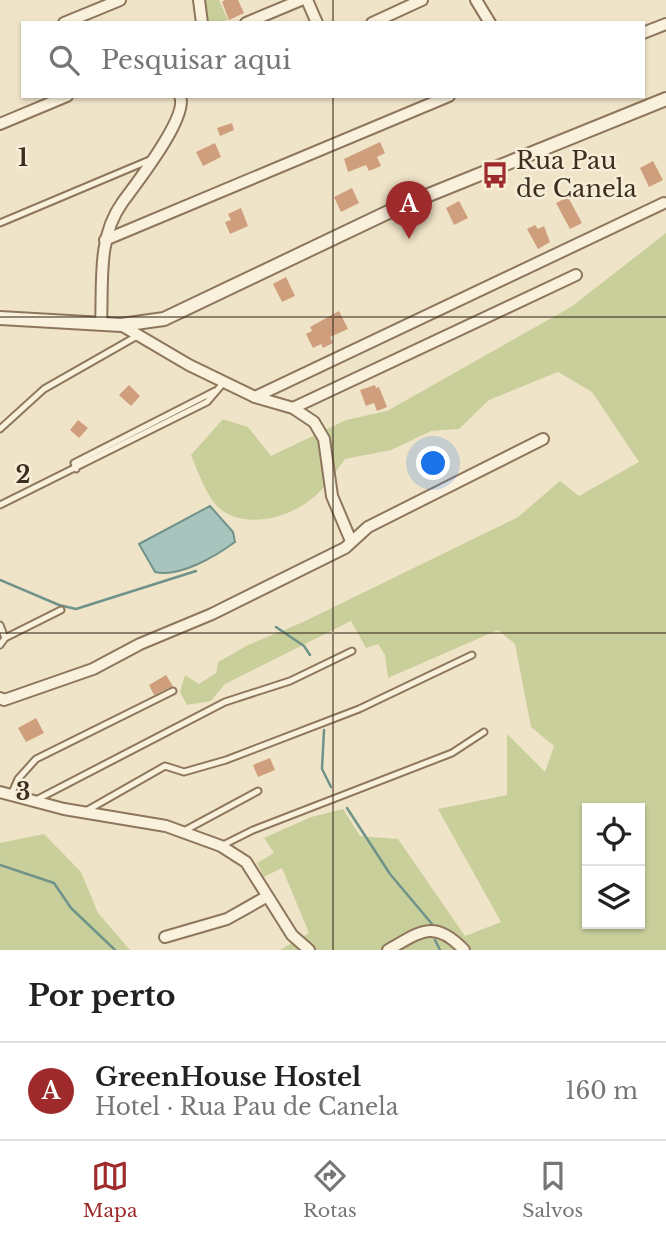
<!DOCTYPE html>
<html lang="pt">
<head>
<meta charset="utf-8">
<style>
  body { margin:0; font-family:"Libre Baskerville",serif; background:#f2f2f2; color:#222 }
  .controls { position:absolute; right:21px; bottom:21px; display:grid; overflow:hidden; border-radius:0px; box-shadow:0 2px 5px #0004 }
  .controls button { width:63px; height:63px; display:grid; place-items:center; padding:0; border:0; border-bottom:2px solid #e0e0e0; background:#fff; color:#222; font:35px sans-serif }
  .you { position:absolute; left:434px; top:464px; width:24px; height:24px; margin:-18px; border:5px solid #fff; border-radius:50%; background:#1a73e8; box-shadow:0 0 0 10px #1a73e833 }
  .badge { display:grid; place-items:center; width:46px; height:46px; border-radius:50%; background:#9e2a2b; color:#fff; font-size:23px; font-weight:700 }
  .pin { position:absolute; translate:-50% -58px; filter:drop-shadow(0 2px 4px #0008) }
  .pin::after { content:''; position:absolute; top:37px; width:24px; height:21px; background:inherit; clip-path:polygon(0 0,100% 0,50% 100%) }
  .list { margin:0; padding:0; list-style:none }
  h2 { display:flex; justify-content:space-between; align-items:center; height:91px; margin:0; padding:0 28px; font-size:30px }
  h2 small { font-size:23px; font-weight:400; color:#767676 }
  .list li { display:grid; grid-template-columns:46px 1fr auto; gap:21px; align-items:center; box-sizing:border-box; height:98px; padding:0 28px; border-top:2px solid #e0e0e0 }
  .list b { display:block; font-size:26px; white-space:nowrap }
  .list p { margin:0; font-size:23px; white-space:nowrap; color:#767676 }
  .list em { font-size:23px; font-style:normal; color:#767676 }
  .icon { flex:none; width:38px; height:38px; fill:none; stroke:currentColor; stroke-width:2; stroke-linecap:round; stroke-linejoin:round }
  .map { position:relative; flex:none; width:666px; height:950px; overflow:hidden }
  .search { position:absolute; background:#fff; box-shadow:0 2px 5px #0004; left:21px; right:21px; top:21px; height:77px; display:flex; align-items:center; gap:18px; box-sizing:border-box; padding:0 24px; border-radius:0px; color:#767676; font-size:26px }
  .sheet { height:189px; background:#fff }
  nav { display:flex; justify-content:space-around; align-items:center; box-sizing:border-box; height:98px; border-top:2px solid #e0e0e0; background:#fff; font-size:19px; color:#767676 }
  nav a { display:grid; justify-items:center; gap:4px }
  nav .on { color:#9e2a2b }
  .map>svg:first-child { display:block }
</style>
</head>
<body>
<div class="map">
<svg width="666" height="950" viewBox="0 0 666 950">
  <rect width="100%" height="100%" fill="#f0e4c8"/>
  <g fill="#c9cf9b" fill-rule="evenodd">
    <path d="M205 0H219L228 20 207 23Z"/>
    <path d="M666 233V950H280L309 933 282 868 264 877 257 863 274 853 264 838 311 817 343 809 360 836 398 839 465 936 501 922 438 809 507 795V734L545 772 554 746 531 727 515 644 498 630 388 678 385 655 378 644 366 648 351 621 225 684 211 701 187 705 180 692 185 675 199 684 216 673 218 662 248 645 303 622 518 517 560 481 579 496 639 462 592 392 558 372 489 400 459 429 431 431 391 450 345 459C336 471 326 487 314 497 291 517 250 529 223 511 208 501 198 472 191 455L223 419 248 427 271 456 346 420 387 411 571 307ZM587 808H640V924H587Z"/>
    <path d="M44 834 81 872 98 913 130 950H0V843Z"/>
  </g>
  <path fill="#a9c4bc" stroke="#6f938a" stroke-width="2" d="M210 506 233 532 235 542C216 556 179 578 155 572L139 544Z"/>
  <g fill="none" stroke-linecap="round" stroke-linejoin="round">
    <g stroke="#6f938a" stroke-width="2.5">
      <path d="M0 580 59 605 76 609 196 571"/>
      <path d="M276 627 304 646 310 655"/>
      <path d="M324 730 322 769 331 787"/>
      <path d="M347 808 390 874 432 924"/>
      <path d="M0 865 54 883 71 908 115 950"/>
      <path d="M435 940 440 950"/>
    </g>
  </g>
  <g fill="#cf9f7d">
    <path d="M225 0H238L244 13 229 20 222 2Z"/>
    <path d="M232 123 234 130 220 136 217 128Z"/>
    <path d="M380 142 385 153 377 157 381 166 369 171 366 165 348 172 344 159Z"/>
    <path d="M215 143 221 157 203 166 196 152Z"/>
    <path d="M653 161 663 180 649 187 640 168Z"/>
    <path d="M352 188 359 203 341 212 334 197Z"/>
    <path d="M568 197 582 223 570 229 556 203Z"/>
    <path d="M459 201 468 218 454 225 446 208Z"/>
    <path d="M241 208 248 226 230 234 225 222 231 220 228 214Z"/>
    <path d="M535 225 538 229 544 226 550 242 538 249 527 229Z"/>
    <path d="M286 277 295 296 282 302 273 284Z"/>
    <path d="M339 311 348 329 330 337 333 343 323 348 321 344 313 348 306 334 312 331 310 327Z"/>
    <path d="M129 385 140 396 131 406 119 395Z"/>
    <path d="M375 385 376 388 379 387 387 407 377 411 374 403 366 406 360 390Z"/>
    <path d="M78 420 88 428 79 438 70 430Z"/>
    <path d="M166 675 173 686 154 695 149 685Z"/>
    <path d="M36 718 44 733 26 742 18 728Z"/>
    <path d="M270 758 275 770 258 777 253 765Z"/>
  </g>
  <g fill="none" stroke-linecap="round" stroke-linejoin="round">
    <defs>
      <g id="service">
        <path d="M0 223 152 159"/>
        <path d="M0 429 44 389 137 336"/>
        <path d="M76 469 74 463 215 391"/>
        <path d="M0 505 207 402 225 381"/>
        <path d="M0 625 5 638"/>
        <path d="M0 645 5 638 61 610"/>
        <path d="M11 795 18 779 36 759 173 691"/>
        <path d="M36 800 225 702 290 681 352 651"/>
        <path d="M86 811 165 766 184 772 226 760 359 709 472 655"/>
        <path d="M182 832 258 791"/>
        <path d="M221 846 253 830 452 753 484 732"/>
      </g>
      <g id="minor">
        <path d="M199 0 202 23"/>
        <path d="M307 0 317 23"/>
        <path d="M476 0 490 23"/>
        <path d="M64 23 120 0"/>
        <path d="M246 23 301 0"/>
        <path d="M372 23 422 0"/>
        <path d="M643 33 666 24"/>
        <path d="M0 124 67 96"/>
        <path d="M105 240 449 96"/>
        <path d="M101 324C103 284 97 238 122 203 135 185 189 117 180 96"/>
        <path d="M121 325 189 365 255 397 293 408 314 422 324 439 332 496 351 541"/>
        <path d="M255 397 664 203"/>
        <path d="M293 408 576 275"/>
        <path d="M0 698 4 700 93 669 140 644 212 614 345 548 368 527 543 439"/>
        <path d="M0 792 64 809 166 826 221 846 246 862 292 935 309 950"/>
        <path d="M165 937 227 919 266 897"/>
        <path d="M388 950C420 932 434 918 464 950"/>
      </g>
      <path id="tertiary" d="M0 318 121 325 164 319 399 207 666 99"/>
    </defs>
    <use href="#service" stroke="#8d765c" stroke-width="9"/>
    <use href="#minor" stroke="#8d765c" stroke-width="14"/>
    <use href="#tertiary" stroke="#8d765c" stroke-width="16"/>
    <use href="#service" stroke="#faf1dc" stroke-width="5"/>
    <use href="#minor" stroke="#faf1dc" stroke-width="10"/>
    <use href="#tertiary" stroke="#faf1dc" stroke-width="12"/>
  </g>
  <path fill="none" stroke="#3d2e20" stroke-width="2" stroke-opacity="0.55" d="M333 0V23M333 96V950M0 317H666M0 633H666"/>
  <defs>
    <symbol id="bus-bare" viewBox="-9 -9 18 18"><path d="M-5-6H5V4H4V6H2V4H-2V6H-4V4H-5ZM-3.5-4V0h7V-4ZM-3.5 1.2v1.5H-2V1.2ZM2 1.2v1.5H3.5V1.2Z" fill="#9e2a2b" stroke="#f7eed8" stroke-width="2.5" paint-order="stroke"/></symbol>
  </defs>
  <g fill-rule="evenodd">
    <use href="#bus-bare" x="476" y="156" width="38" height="38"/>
  </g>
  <g text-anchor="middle" stroke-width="5" stroke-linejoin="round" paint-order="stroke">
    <g font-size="24" fill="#3d2e20" stroke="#f7eed8" text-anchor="start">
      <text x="516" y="169">Rua Pau<tspan x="516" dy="28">de Canela</tspan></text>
    </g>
  </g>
  <g font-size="23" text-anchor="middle" font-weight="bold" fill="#3d2e20" stroke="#f7eed8" stroke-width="5" stroke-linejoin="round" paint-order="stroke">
    <text x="23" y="166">1</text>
    <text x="23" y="483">2</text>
    <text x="23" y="800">3</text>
  </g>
</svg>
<div class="controls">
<button><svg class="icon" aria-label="locate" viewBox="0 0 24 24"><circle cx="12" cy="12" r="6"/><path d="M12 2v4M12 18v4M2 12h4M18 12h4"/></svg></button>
<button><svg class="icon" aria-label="layers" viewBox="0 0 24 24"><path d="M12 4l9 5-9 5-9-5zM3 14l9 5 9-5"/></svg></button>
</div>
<div class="you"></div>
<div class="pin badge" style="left:409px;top:239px">A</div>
<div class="search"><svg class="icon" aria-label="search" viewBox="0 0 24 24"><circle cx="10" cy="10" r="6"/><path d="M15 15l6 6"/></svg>Pesquisar aqui</div>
</div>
<section class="sheet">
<h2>Por perto<small></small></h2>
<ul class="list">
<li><span class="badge">A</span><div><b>GreenHouse Hostel</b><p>Hotel · Rua Pau de Canela</p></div><em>160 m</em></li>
</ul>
</section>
<nav>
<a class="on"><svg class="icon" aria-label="map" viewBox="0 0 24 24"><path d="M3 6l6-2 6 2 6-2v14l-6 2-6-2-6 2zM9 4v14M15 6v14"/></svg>Mapa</a>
<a><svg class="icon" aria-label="directions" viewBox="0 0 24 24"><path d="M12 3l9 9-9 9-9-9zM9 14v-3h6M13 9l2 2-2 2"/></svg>Rotas</a>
<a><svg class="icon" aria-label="saved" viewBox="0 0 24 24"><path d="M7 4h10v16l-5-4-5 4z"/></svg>Salvos</a>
</nav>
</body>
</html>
